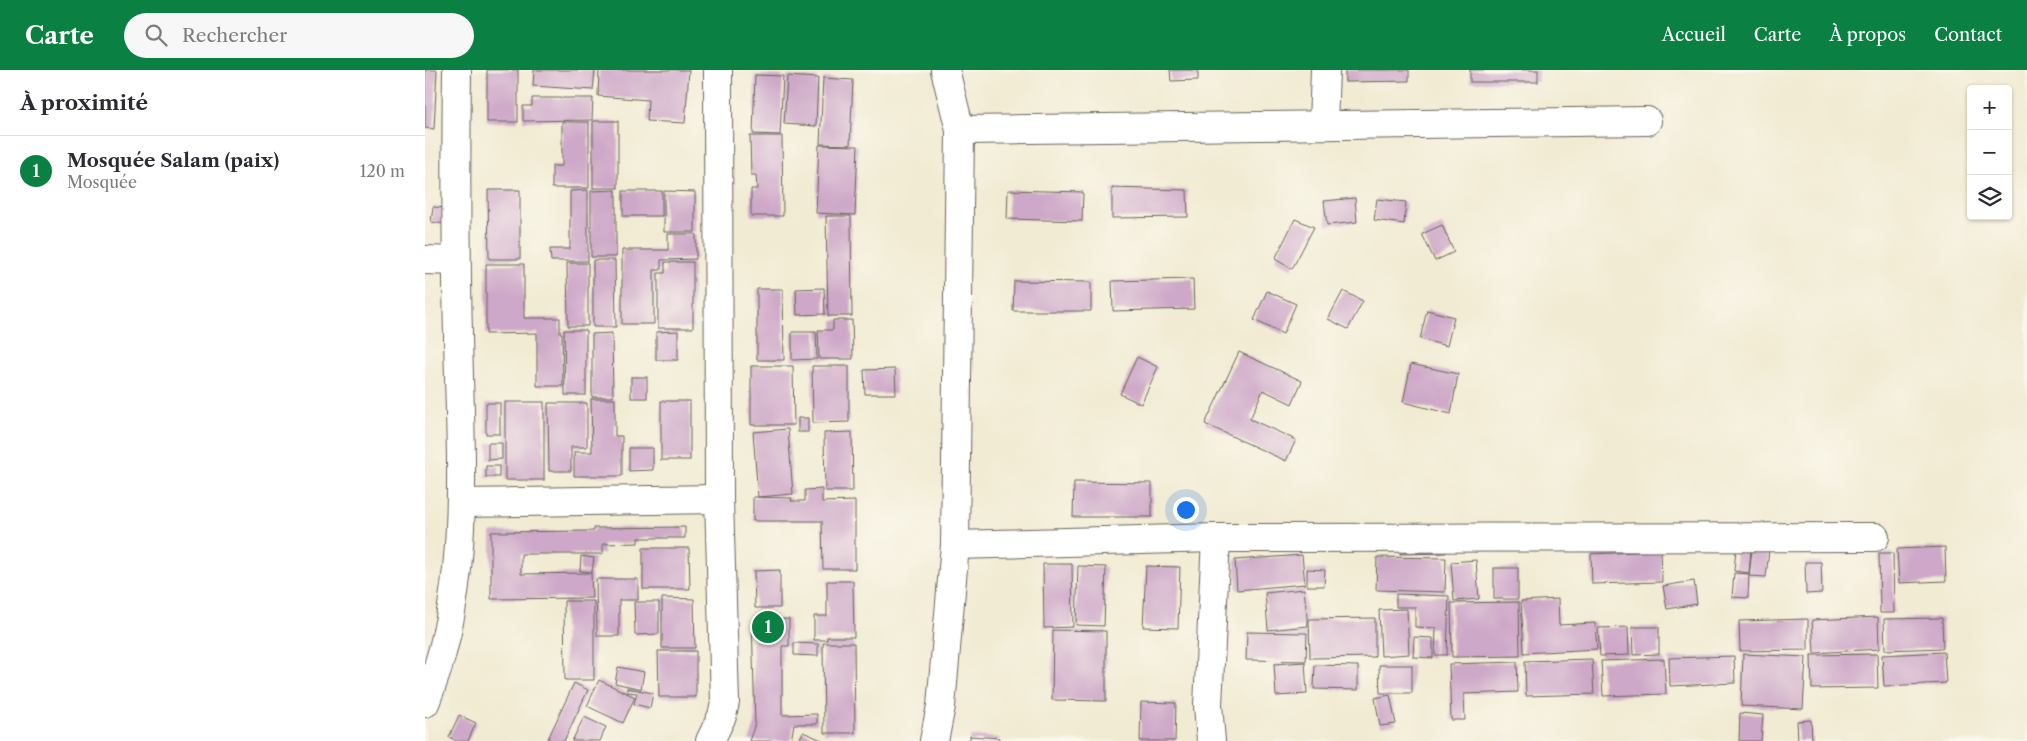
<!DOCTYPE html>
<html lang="fr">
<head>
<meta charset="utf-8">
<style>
  body { margin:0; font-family:"Libre Caslon Text",serif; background:#f7f7f7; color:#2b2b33 }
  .controls { position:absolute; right:15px; top:15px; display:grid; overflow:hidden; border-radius:5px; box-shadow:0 1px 4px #0004 }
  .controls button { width:45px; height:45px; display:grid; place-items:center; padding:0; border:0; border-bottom:1px solid #e1e1e2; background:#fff; color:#2b2b33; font:25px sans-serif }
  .you { position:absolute; left:760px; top:439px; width:18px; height:18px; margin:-12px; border:4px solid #fff; border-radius:50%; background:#1a73e8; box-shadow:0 0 0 8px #1a73e833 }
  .badge { display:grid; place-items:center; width:32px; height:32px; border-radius:50%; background:#0b8043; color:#fff; font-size:16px; font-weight:700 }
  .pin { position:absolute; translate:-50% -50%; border:2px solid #fff; box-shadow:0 1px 5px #0006 }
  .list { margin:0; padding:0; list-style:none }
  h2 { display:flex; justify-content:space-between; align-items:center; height:65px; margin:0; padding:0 20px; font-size:21px }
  h2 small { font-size:16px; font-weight:400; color:#7c7c81 }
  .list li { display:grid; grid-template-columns:32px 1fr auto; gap:15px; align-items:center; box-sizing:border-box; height:70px; padding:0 20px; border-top:1px solid #e1e1e2 }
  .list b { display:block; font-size:19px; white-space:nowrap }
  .list p { margin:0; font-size:16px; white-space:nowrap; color:#7c7c81 }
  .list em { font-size:16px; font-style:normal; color:#7c7c81 }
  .icon { flex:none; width:28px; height:28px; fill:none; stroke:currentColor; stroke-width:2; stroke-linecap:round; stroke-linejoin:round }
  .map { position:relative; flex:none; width:1602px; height:671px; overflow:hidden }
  header { display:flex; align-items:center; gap:30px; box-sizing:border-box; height:70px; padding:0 25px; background:#0b8043; color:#fff }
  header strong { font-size:24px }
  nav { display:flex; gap:28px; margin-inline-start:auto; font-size:18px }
  .search { width:350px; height:45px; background:#f7f7f7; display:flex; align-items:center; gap:12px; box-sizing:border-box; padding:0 18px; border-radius:28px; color:#7c7c81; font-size:19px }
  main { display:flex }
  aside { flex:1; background:#fff }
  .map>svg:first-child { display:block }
</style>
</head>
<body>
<header>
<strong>Carte</strong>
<div class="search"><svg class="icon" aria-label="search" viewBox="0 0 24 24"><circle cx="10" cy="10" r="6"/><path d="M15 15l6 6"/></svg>Rechercher</div>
<nav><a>Accueil</a><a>Carte</a><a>À propos</a><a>Contact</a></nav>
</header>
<main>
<aside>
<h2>À proximité<small></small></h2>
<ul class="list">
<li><span class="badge">1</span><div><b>Mosquée Salam (paix)</b><p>Mosquée</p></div><em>120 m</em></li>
</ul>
</aside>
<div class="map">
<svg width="1602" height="671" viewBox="0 0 1602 671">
  <rect width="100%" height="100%" fill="#fbf7ec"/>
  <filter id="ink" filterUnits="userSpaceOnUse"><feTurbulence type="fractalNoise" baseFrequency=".02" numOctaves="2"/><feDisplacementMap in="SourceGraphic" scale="10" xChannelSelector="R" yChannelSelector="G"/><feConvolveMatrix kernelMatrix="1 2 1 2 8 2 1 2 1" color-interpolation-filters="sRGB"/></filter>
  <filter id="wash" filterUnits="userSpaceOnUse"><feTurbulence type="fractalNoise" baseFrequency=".0096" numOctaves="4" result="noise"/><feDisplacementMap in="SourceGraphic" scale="20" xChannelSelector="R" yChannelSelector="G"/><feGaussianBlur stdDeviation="1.12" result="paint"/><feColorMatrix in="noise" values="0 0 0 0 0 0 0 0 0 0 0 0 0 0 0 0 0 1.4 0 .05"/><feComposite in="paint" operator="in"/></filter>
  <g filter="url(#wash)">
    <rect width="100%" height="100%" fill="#f1ebd3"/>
    <g id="blocks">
      <g fill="#cda8c8">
        <path d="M0 0H12L9 59 0 58Z"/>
        <rect x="62" y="0" width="31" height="52"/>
        <path d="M109 0H170L168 20 108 16Z"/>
        <path d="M174 0H264L260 53 222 51 223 30 173 26Z"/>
        <path d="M745 0H773V10L746 11Z"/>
        <path d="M920 0H984V11L920 12Z"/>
        <rect x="1045" y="0" width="68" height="12"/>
        <path d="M330 5 358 6 355 65 328 64Z"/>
        <path d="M362 6 393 8 391 56 359 54Z"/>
        <path d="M398 8 428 10 425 75 395 74Z"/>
        <path d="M107 28H168L167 50 98 51V36H107Z"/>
        <rect x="168" y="51" width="25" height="67"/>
        <path d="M137 52H164V118H127V96H137Z"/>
        <path d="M325 66H357L358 146H326V119H332L331 105H326Z"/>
        <path d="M394 75 433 76 430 145 391 143Z"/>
        <path d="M687 118 762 120 763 147 687 148Z"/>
        <path d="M63 120H95V189H64Z"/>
        <path d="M163 120V191H126L125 179H145V121Z"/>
        <path d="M191 120V187H166V121Z"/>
        <path d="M583 120 658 122 657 151 582 149Z"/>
        <rect x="198" y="121" width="39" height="25"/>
        <path d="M239 121 270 122V162H239Z"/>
        <path d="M930 128 932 152 902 155 899 131Z"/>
        <path d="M952 129 981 132 979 154 949 150Z"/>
        <path d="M8 137 22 138 20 154 6 152Z"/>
        <path d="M401 146H426L427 246H403Z"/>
        <path d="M870 149 889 157 867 199 850 189Z"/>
        <path d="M1017 155 1029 182 1010 191 997 164Z"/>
        <path d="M243 164H271V189L236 190V200H229V254H197V180H243Z"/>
        <path d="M168 190H190L191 257H168Z"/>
        <path d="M240 192H268V258H233V203H240Z"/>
        <path d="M142 193H163V256H143Z"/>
        <path d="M61 194H99V248H135V263H137L138 316H112V263L61 264Z"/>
        <path d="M768 209 769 239 688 241 687 211Z"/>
        <path d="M589 211 666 212V241H588Z"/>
        <path d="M399 218 400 244 372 245 371 219Z"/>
        <path d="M332 219H358L359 290H332Z"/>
        <path d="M842 221 871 234 858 264 829 250Z"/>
        <path d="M918 221 938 231 923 259 903 249Z"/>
        <path d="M1002 240 1029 247 1022 276 995 269Z"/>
        <path d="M408 250H427L428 289H394L393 260H408Z"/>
        <path d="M139 260H161V325H140Z"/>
        <path d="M253 261V290H231V262Z"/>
        <path d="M367 262H391L392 289 367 290Z"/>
        <path d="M187 263 188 327H167V264Z"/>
        <path d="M814 282 877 311 867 334 838 320 825 349 871 370 861 391 780 354Z"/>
        <path d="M712 287 733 297 716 334 695 324Z"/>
        <path d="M986 294 1033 304 1026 344 978 332Z"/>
        <path d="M326 296H368L369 355H326Z"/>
        <path d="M387 296H424V352L388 353Z"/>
        <path d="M470 299 471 324H440L439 300Z"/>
        <rect x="206" y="307" width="16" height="21"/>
        <path d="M166 329H190V366H197V406H149V382H167Z"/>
        <rect x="236" y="331" width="29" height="59"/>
        <rect x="80" y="332" width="39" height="78"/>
        <rect x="61" y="333" width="14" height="31"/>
        <path d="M123 333H162V377H146V401H124Z"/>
        <rect x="373" y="348" width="10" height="14"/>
        <path d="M363 359 368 424 333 427 328 362Z"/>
        <path d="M427 362 428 421H400L399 363Z"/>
        <path d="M63 373H77V389L63 390Z"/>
        <path d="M204 378H228V400L204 401Z"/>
        <rect x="61" y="396" width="13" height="11"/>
        <path d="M649 412 727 413V447H648Z"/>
        <path d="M397 419V432L430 431V499H398L397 451H328V427L367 428 366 431H380V420Z"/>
        <path d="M260 457V468H213V473L178 474V484H96V504L166 503 167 528 66 529V462L169 461V458Z"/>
        <path d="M975 473H1021V483L975 484Z"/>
        <path d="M1520 477 1521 511 1474 513 1472 479Z"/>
        <path d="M218 478H264L265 519H218Z"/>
        <path d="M1327 478 1344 480 1341 507 1324 506Z"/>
        <path d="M1311 479 1326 480 1324 503 1309 501Z"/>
        <path d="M1236 481 1237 512 1167 514 1166 484Z"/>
        <path d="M1454 483H1468L1469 543H1455Z"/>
        <path d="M877 485 880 514 812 520 810 490Z"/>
        <path d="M156 486 169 488 167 502 155 501Z"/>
        <path d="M952 487 1021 488 1020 522 951 520Z"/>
        <path d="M1051 490 1054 529 1029 531 1026 492Z"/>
        <path d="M1380 492H1396L1397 523 1381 524Z"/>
        <path d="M618 494H647L648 557 619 558Z"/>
        <path d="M653 496 681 497 679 556 651 555Z"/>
        <path d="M721 496 755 497 753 558 718 557Z"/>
        <rect x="1069" y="498" width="24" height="31"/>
        <path d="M882 499 900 500 899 516H882Z"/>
        <path d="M355 500V538H330L329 501Z"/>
        <path d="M1309 503 1324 504 1323 528 1307 527Z"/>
        <path d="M171 509H213V530H194V566H172Z"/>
        <path d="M402 511H428L429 567H402V570H389V546H402Z"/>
        <path d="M1269 511 1272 534 1242 539 1238 516Z"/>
        <path d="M879 519 883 556 843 560 840 523Z"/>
        <path d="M971 524 1024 526 1022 585H1010L1011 558 990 557V537H971Z"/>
        <path d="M237 528 269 529 270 578H237Z"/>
        <path d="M1133 529 1134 555 1170 553 1172 579 1099 583 1096 531Z"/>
        <path d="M139 531H169V610H140Z"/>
        <path d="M209 532H234V564L210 565Z"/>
        <path d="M1094 532 1095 586 1027 587 1026 533Z"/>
        <path d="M982 539 984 584 956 586 954 540Z"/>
        <path d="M1453 547 1454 579 1389 583 1387 550Z"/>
        <path d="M950 548V587L885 588 884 549Z"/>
        <path d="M1517 548 1518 578 1460 580 1459 549Z"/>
        <path d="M364 549V576H357V645L392 644V654H369L366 671H324L330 654 327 550Z"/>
        <path d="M1383 549V580L1315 581 1314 551Z"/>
        <path d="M1203 557 1204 585 1175 586 1173 558Z"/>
        <path d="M1207 557H1234V584L1208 585Z"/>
        <path d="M628 560 681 561V631L627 630Z"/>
        <path d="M822 562 882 563 881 591 821 590Z"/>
        <path d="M989 567 1008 568V588L988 587Z"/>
        <path d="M369 573 393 574V586L369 585Z"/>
        <path d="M398 573H429L430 663H399Z"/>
        <path d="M233 581H271V627H234Z"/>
        <path d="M1519 582 1521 613 1459 616 1457 585Z"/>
        <path d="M1318 584 1381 587 1378 639 1316 636Z"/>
        <path d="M1452 584 1453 618 1387 619 1386 585Z"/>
        <path d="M1309 586 1310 613 1245 616 1244 588Z"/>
        <path d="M1167 589 1169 624 1101 626 1100 591Z"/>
        <path d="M1239 589 1241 624 1178 626 1176 591Z"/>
        <path d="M880 592 882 624 851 626 849 594Z"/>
        <path d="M1092 592 1093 622 1039 624 1040 650H1026L1024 594Z"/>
        <path d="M890 595 933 596V620L889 619Z"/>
        <path d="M954 595H987V623H955Z"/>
        <path d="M193 597 219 602 216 619 190 613Z"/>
        <path d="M174 610 210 627 198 653 162 636Z"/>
        <path d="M149 613 163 620 139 671H122Z"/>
        <path d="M202 618 228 623 225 638 209 634 212 623 202 622Z"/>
        <path d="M965 625 971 654 955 656 950 628Z"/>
        <path d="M716 632 751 633 750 671H715Z"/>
        <path d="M1315 643 1338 645 1336 671H1314Z"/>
        <path d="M34 645 51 653 43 671H32L24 667Z"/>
        <path d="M159 647 181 657 175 671H147Z"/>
        <path d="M1386 650 1387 671H1373L1372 651Z"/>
        <path d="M378 662 399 671H374Z"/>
        <path d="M545 666 574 668V671H545Z"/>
      </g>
    </g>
  </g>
  <g filter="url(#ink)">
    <use href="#blocks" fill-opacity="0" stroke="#67645c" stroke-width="1"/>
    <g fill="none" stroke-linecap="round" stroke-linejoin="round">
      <defs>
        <g id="minor">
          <path d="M898 55 900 0"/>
          <path d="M535 60 1222 51"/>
          <path d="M0 190 31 191"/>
          <path d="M36 433 294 429"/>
          <path d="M530 475 791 468 1450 467"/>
          <path d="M0 633C48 518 35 387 33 265 31 177 31 88 32 0"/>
          <path d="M285 671 297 646 300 632 294 429 293 0"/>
          <path d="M509 671 516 636 530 475 535 60 520 0"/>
          <path d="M786 671 783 635 791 468"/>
        </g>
      </defs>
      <use href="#minor" stroke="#67645c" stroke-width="30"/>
      <use href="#minor" stroke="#fff" stroke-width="28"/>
    </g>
  </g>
</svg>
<div class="controls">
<button>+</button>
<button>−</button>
<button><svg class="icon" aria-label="layers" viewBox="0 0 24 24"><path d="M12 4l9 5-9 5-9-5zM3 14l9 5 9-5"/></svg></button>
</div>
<div class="you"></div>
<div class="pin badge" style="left:343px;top:557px">1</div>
</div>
</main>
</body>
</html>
